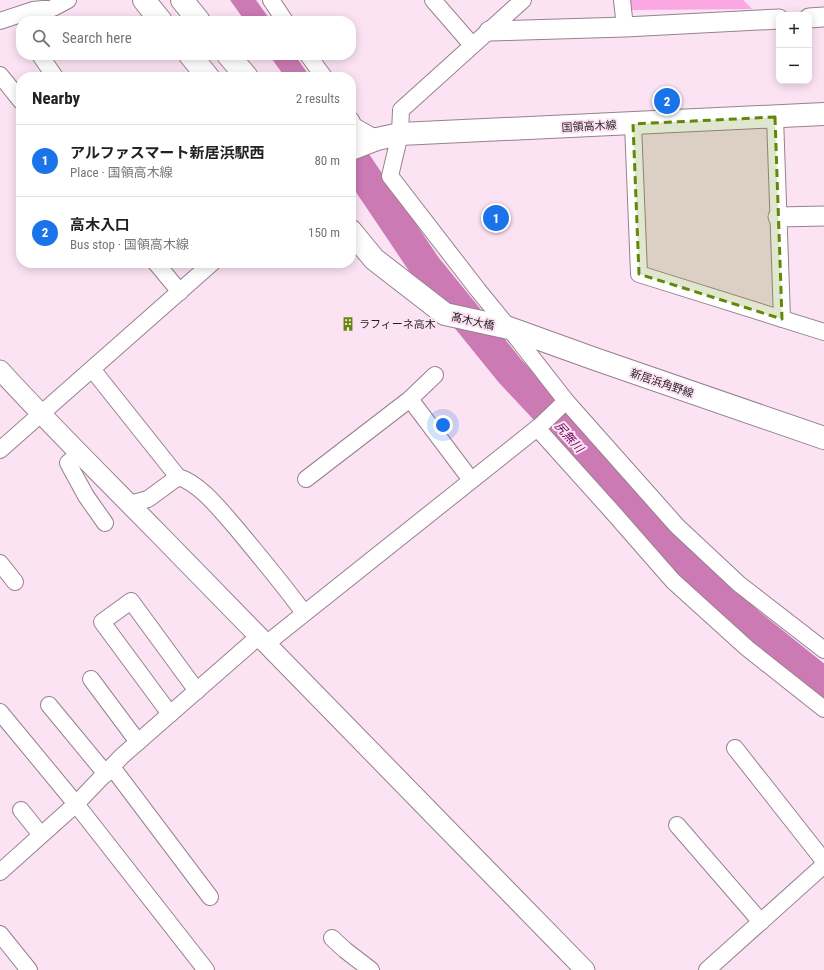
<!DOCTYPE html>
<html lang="en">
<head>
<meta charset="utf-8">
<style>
  body { margin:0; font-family:"Roboto Condensed","Noto Sans JP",sans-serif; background:#f2f2f2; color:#222 }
  .controls { position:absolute; right:12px; top:12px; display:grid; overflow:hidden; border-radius:8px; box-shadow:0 2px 10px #0003 }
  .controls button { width:36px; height:36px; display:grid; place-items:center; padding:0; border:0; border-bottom:1px solid #e0e0e0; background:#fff; color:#222; font:20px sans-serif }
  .you { position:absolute; left:443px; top:425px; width:14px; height:14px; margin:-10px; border:3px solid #fff; border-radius:50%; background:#1a73e8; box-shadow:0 0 0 6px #1a73e833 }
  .badge { display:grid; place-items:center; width:26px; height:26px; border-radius:50%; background:#1a73e8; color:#fff; font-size:13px; font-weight:700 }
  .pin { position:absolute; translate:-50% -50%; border:2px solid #fff; box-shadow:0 1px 4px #0006 }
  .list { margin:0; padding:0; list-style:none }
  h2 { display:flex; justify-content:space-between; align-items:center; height:52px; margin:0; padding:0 16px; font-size:17px }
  h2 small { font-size:13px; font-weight:400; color:#767676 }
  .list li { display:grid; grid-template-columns:26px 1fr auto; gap:12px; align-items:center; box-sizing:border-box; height:72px; padding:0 16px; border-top:1px solid #e0e0e0 }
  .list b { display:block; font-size:15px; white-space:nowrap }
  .list p { margin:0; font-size:13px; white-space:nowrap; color:#767676 }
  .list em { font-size:13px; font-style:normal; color:#767676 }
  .icon { flex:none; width:22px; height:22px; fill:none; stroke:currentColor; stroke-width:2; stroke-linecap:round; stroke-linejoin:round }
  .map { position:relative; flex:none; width:824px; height:970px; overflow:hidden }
  .search { position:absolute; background:#fff; box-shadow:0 2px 10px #0003; left:16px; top:16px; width:340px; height:44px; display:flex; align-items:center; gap:10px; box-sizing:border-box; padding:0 14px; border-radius:16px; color:#767676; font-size:15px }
  .panel { position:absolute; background:#fff; box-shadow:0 2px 10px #0003; left:16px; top:72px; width:340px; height:196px; border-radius:16px }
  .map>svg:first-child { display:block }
</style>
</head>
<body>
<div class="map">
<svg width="824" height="970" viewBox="0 0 824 970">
  <rect width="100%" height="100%" fill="#fbe3f3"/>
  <path fill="#faa6e1" d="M629 0H743L752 9 631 10Z"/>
  <g fill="#cc7ab4">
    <path d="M230 0H256L271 21H245Z"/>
    <path d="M269 55H295L310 77H285Z"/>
  </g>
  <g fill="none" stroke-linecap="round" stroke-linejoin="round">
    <path stroke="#cc7ab4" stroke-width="32" d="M351 156 425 266 510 371 567 432 658 535 748 623 824 684"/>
    <defs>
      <g id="minor">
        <path d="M271 0 285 21"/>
        <path d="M433 0 472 45"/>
        <path d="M523 0 401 110 400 134 390 176 478 290 509 328 566 401 677 526 739 584 824 650"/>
        <path d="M622 0 625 27"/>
        <path d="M0 21 33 10 53 8 68 0"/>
        <path d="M40 55 55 77"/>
        <path d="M308 55 324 77"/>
        <path d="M0 75 21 101"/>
        <path d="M775 117 782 319"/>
        <path d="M351 120 354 126 377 139"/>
        <path d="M633 124 639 274 824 332"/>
        <path d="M156 263 180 292"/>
        <path d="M92 369 178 477 148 499 130 504"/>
        <path d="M410 399 471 480"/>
        <path d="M537 428 609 508 673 581 747 648 824 709"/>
        <path d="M0 450 212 263"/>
        <path d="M80 453 68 463 86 496 105 523"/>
        <path d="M178 477C200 483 222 512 237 529 260 557 283 584 304 613"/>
        <path d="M306 479 410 399 435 375"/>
        <path d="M0 563 15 582"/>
        <path d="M266 644 541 425 566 401"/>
        <path d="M91 679 138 742"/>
        <path d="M49 705 106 774"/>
        <path d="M0 712 76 804 206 970"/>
        <path d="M170 714 102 622 131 601 197 691"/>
        <path d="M735 748 824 861"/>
        <path d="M112 767 210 897"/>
        <path d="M21 810 41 835"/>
        <path d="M677 825 761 922"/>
        <path d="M0 872 76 804 122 756 258 637"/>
        <path d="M0 934 29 970"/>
        <path d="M332 938 345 950 371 970"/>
        <path d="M707 970 824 865"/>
      </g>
      <g id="tertiary">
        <path d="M809 18 824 17"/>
        <path d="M489 31 625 27 779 19"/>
        <path d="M778 217 824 216"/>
        <path d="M0 370C51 426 105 479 158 533 300 680 443 824 585 970"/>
      </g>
      <path id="secondary" d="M351 149 377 139 400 134 824 114"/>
      <g id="primary">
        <path d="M144 0 161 21"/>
        <path d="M182 0 199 21"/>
        <path d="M190 55 208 77"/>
        <path d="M228 55 247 77"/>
        <path d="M351 231 374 259 445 314 509 328 595 359 824 438"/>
      </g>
    </defs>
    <use href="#minor" stroke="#96818f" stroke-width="18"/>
    <use href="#tertiary" stroke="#96818f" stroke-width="21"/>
    <use href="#secondary" stroke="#96818f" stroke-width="24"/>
    <use href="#primary" stroke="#96818f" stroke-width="24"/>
    <use href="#minor" stroke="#fff" stroke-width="16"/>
    <use href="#tertiary" stroke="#fff" stroke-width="19"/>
    <use href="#secondary" stroke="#fff" stroke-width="22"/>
    <use href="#primary" stroke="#fff" stroke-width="22"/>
  </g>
  <path fill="#628709" fill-opacity="0.2" stroke="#628709" stroke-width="3" stroke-dasharray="8 5" stroke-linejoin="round" d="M775 117 782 319 639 274 633 124Z"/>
  <defs>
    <symbol id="building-bare" viewBox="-9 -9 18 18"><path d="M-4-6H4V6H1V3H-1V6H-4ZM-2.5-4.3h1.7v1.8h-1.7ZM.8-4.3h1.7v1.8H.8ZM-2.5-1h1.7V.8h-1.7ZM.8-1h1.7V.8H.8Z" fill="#628709" stroke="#fbe3f3" stroke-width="2.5" paint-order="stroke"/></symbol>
  </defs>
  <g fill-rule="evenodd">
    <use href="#building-bare" x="338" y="314" width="20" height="20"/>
  </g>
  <g text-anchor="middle" stroke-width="4" stroke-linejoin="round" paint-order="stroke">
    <g font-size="11" fill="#241c21" stroke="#fbe3f3">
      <text transform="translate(589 126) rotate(-3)" y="4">国領高木線</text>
      <text transform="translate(473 321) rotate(13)" y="4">髙木大橋</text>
      <text transform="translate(662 383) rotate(19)" y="4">新居浜角野線</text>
    </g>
    <g font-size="11" fill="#241c21" stroke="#fbe3f3" text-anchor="start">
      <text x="359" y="328">ラフィーネ高木</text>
    </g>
    <g font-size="12" font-style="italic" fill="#6b0358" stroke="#fbe3f3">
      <text transform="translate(569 437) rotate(48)" y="4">尻無川</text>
    </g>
  </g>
</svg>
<div class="controls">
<button>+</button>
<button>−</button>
</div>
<div class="you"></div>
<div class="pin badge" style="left:496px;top:218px">1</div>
<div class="pin badge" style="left:667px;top:101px">2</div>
<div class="search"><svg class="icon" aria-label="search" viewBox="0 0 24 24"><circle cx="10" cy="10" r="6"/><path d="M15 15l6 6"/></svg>Search here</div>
<section class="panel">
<h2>Nearby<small>2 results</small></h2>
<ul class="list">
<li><span class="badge">1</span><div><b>アルファスマート新居浜駅西</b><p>Place · 国領高木線</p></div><em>80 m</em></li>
<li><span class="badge">2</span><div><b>高木入口</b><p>Bus stop · 国領高木線</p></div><em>150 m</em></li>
</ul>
</section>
</div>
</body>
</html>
